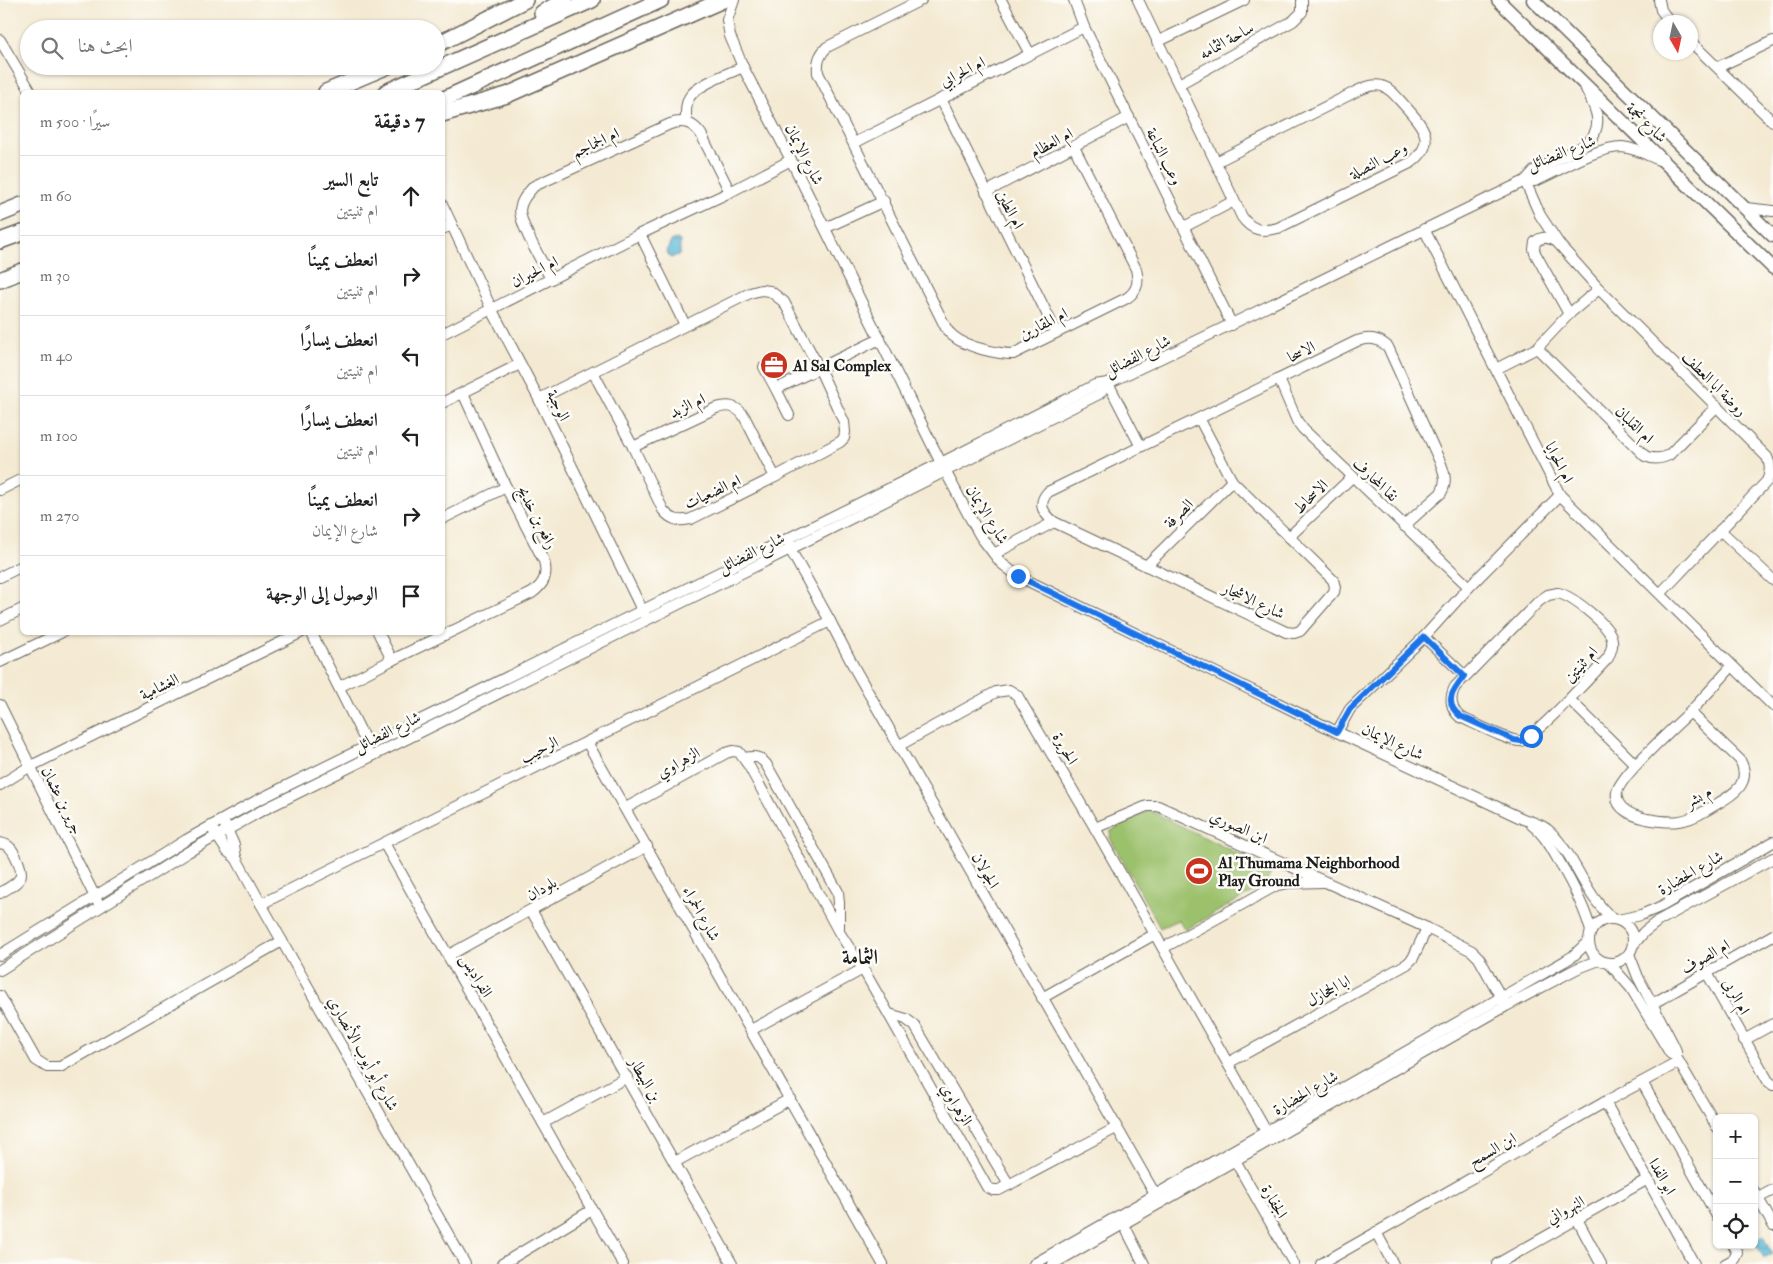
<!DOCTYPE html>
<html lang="ar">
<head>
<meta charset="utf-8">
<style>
  body { margin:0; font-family:"IM FELL Double Pica",Amiri,serif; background:#f2f2f2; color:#222; direction:rtl }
  .controls { position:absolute; right:15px; bottom:15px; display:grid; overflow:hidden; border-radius:8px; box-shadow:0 1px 4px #0004 }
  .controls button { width:45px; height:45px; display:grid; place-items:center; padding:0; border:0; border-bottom:1px solid #e0e0e0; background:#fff; color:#222; font:25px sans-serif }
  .compass { position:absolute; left:1653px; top:15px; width:45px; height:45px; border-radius:50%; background:#fff; box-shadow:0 1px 4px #0004; rotate:171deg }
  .stop { position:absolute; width:15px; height:15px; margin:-11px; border:4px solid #1a73e8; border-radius:50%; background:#fff }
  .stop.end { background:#1a73e8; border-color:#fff; box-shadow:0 1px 5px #0008 }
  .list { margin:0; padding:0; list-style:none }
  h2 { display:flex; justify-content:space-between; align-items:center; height:65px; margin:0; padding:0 20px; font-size:21px }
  h2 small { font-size:16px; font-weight:400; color:#767676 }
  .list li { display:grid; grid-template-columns:32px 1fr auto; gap:15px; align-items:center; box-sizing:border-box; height:80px; padding:0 20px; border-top:1px solid #e0e0e0 }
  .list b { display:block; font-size:19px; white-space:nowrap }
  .list p { margin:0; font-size:16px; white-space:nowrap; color:#767676 }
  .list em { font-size:16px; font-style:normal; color:#767676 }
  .icon { flex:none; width:28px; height:28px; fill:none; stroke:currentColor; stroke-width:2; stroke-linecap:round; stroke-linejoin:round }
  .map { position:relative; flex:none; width:1773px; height:1264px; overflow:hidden; direction:ltr }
  .search { position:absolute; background:#fff; box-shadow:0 1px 4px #0004; left:20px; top:20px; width:425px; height:55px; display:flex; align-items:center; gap:12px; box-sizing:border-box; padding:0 18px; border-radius:28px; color:#767676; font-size:19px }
  .panel { position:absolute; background:#fff; box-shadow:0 1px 4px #0004; left:20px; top:90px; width:425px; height:545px; border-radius:8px; direction:rtl }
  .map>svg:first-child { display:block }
</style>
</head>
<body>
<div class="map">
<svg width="1773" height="1264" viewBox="0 0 1773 1264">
  <defs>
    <pattern id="water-ripples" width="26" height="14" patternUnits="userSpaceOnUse" patternTransform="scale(1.25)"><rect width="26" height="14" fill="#55b5d4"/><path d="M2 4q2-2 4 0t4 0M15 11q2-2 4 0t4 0" fill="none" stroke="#4692ab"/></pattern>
  </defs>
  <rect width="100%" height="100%" fill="#fdfcf7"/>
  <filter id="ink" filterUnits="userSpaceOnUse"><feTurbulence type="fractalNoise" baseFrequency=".02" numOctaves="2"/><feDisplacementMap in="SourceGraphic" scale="10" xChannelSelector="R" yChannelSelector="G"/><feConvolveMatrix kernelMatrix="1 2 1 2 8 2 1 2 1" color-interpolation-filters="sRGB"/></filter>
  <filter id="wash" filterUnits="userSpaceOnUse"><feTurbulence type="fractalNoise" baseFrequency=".0096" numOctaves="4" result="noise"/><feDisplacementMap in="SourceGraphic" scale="20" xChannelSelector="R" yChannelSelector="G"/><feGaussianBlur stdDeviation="1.12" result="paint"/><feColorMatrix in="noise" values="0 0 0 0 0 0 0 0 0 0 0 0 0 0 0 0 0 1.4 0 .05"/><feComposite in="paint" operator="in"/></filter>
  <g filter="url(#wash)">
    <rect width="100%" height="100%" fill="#f4ead3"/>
    <path fill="#9cc16c" stroke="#5c6e44" d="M1149 810 1269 869 1271 873 1265 885 1185 930 1178 920 1160 928 1110 838 1111 831Z"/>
    <g fill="url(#water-ripples)" stroke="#386878">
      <path d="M677 239 680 241V254L671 258 666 251 672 240Z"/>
      <path d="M1764 1236 1772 1253 1764 1258 1754 1241Z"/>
    </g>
  </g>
  <g filter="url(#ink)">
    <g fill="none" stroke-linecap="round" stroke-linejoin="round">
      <defs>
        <g id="minor">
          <path d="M734 0 727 20 730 36 743 67 791 160 941 463 968 514 981 537 1001 563 1018 576 1337 732 1523 819C1532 822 1541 824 1548 830 1556 836 1562 846 1568 854 1582 877 1592 901 1613 919"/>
          <path d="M921 0 827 47C819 55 817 62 818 73L944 324C946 329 949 333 953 336 966 347 997 354 1013 354L1127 298C1138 290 1139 282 1136 269L1074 147"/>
          <path d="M1001 0 1030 54"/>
          <path d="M1074 0 1084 27 1232 325"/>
          <path d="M1138 0 1242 217C1252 231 1262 232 1278 228L1412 162C1438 142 1422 125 1405 106 1398 99 1392 89 1382 86 1373 84 1366 87 1359 90L1216 162"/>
          <path d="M1659 0 1661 10 1670 22"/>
          <path d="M0 40 31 92"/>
          <path d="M1690 41 1773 122"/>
          <path d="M1157 42 1244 0"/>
          <path d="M1718 67 1773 41"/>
          <path d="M1179 84 1293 21 1302 12V0"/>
          <path d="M941 99 1056 332"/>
          <path d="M686 121C686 113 685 105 689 98 695 85 730 73 743 67"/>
          <path d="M854 143 1084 27"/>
          <path d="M1525 181 1534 171 1587 144C1605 125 1596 109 1586 89"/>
          <path d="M1525 181 1540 215 1559 244"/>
          <path d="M986 192 1129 117"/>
          <path d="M442 204 492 310 539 399 645 616"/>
          <path d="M1746 208 1773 211"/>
          <path d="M1184 227 1234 201"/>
          <path d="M825 228 884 201"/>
          <path d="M442 229 452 225"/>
          <path d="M1424 229 1560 495 1773 706"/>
          <path d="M640 234 685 325"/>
          <path d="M551 279C543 263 520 226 520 210 521 200 528 193 534 186L670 124C684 119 693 123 701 134L730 192"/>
          <path d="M1569 314 1535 253 1534 249 1535 242C1542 236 1550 237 1557 242L1599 289 1767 457C1771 465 1771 472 1767 481L1661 593"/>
          <path d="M442 334 640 234 730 192 791 160"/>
          <path d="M1537 348 1645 456C1654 460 1661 459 1669 455L1717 406"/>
          <path d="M764 367 776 389"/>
          <path d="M1496 369 1537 348 1569 314 1599 289"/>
          <path d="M1279 379 1297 421 1303 429 1469 587"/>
          <path d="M1108 383 1140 445"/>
          <path d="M539 399C609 364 680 328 750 293L761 290 770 291 784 302 819 368 844 422 845 432 844 438 840 442 775 477 691 519C679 522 671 520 663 510L633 447 593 372"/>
          <path d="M442 403 520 364"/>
          <path d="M789 415 776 389 880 339"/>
          <path d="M1199 418 1232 481 1333 580 1335 587 1334 592 1300 631 1294 633 1286 632 1054 522C1043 513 1037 504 1048 492L1357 341C1370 337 1378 338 1388 347L1441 464C1445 474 1447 483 1441 493L1404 526"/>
          <path d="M633 447 716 408C728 405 736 405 744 416L775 477"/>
          <path d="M0 490 22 479"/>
          <path d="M442 519 506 487"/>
          <path d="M1720 530 1773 580"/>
          <path d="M1289 537 1352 477"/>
          <path d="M790 544V549L830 621 856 671 1160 1203"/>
          <path d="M994 554 1054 522"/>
          <path d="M1146 566 1232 481"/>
          <path d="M0 577 22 566"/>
          <path d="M1558 593C1572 596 1605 622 1611 636 1614 644 1611 651 1608 658 1595 672 1534 739 1521 741 1510 742 1472 722 1460 717 1451 709 1449 698 1455 687L1539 601 1548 595Z"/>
          <path d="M0 620 22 609"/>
          <path d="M311 632 368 746 366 752"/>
          <path d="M378 632 392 660"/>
          <path d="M1424 637 1465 676"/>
          <path d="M0 662 62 632"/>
          <path d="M339 687 392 660 532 593C544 584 548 576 544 561L506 487 463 393"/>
          <path d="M1569 699 1636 765"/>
          <path d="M0 705 97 901"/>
          <path d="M1690 712 1740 760C1755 788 1724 799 1705 811 1684 824 1670 823 1647 819 1633 816 1614 809 1617 792 1621 774 1676 726 1691 711 1705 696 1719 681 1732 666"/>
          <path d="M1337 732 1350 709 1424 637 1469 587 1560 495"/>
          <path d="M587 742 883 1264"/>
          <path d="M898 746 996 692 1009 690 1017 695 1095 828 1271 1140"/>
          <path d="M744 758C755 756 759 756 766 764L838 892 839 903V928"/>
          <path d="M0 785 29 767 302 632"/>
          <path d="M626 808 726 753 733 751 739 752 749 766 839 932 863 969 987 1187 993 1190H999L1116 1128"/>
          <path d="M224 823 234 845 236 858 261 904 465 1264"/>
          <path d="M1532 825C1545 835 1552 849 1560 863 1573 885 1584 906 1591 931"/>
          <path d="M1095 828 1147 806H1158L1427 928 1472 951 1479 958 1504 1003"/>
          <path d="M213 830 227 851 236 858"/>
          <path d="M0 843C3 844 5 844 8 846 14 850 24 871 20 878 16 885 6 889 0 893"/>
          <path d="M384 843 623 1264"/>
          <path d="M261 904 830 621"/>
          <path d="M531 910 732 1264"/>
          <circle cx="1611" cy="941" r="22"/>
          <path d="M1618 920 1641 915 1662 906 1773 842"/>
          <path d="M1633 945 1644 932 1658 921 1773 858"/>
          <path d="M1163 948 1277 885 1288 883 1323 882"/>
          <path d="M1629 954 1638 977 1673 1044 1676 1051V1057"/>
          <path d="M0 955 186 840 256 801 941 463 1095 385 1108 383"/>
          <path d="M449 955 647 846"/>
          <path d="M1609 963 1631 988 1670 1053 1676 1057 1717 1127"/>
          <path d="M0 970 188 852 261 811 790 549 1099 394 1108 383C1248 318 1386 247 1525 181H1535C1559 171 1596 147 1622 147 1635 148 1648 155 1659 160"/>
          <path d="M1707 973 1768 1081 1773 1085"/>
          <path d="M0 996 36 1060 47 1067H60L282 941"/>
          <path d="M1042 998 1155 934"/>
          <path d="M1652 1004 1773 935"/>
          <path d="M889 1014 906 1019 915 1026 1009 1185"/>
          <path d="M751 1030 863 969"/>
          <path d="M1744 1040 1773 1024"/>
          <path d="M1228 1063 1407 964 1413 958 1427 928"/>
          <path d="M1642 1082 1717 1216"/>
          <path d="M1605 1102 1694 1264"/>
          <path d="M543 1123 627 1077"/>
          <path d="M1232 1155 1294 1264"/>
          <path d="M675 1162 790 1099"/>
          <path d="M1754 1191 1773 1225"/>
          <path d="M1758 1198 1773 1190"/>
          <path d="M1121 1219 1144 1264"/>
          <path d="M1577 1219 1601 1264"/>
          <path d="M1376 1232 1393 1264"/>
          <path d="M502 1264 592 1210"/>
          <path d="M1034 1264 1565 961 1573 956 1588 942"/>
          <path d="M1053 1264 1506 1006 1576 969 1599 960"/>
          <path d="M1321 1264 1605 1102 1679 1062"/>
          <path d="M1497 1264 1648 1179"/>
          <path d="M1725 1264 1734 1259 1737 1253 1733 1245"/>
        </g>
        <g id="major">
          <path d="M1498 0 1773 268"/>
          <path d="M1533 0 1773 236"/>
        </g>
        <g id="highway">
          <path d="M542 13 565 0"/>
          <path d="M436 45 525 0"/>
          <path d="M326 92 388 66"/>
          <path d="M386 92 592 0"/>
          <path d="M442 100 661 0"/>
          <path d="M442 114 507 95 723 0"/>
          <path d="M0 214 22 205"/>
          <path d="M0 241 22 233"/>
          <path d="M0 280 22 271"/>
        </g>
      </defs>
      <use href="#minor" stroke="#68645c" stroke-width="12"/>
      <use href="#major" stroke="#68645c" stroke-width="15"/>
      <use href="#highway" stroke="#68645c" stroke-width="18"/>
      <use href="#minor" stroke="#fff" stroke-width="10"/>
      <use href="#major" stroke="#fff" stroke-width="12"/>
      <use href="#highway" stroke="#fff" stroke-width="15"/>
    </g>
  </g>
  <g fill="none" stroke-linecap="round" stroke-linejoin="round" filter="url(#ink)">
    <path stroke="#1a73e8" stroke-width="6" d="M1018 576 1337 732 1350 709 1424 637 1464 676C1453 690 1443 702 1460 716L1514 740 1521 741 1531 736"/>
  </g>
  <defs>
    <symbol id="office-disc" viewBox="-11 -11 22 22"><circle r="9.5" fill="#c8321e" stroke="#fdfcf7"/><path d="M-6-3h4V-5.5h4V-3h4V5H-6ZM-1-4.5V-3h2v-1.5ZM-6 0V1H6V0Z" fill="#fff"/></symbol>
    <symbol id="stadium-disc" viewBox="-11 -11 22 22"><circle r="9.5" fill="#c8321e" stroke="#fdfcf7"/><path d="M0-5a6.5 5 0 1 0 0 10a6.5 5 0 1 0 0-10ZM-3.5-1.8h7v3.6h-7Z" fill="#fff"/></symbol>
  </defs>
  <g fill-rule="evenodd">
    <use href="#office-disc" x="758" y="349" width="32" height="32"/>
    <use href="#stadium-disc" x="1183" y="855" width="32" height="32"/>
  </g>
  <g text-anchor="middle" stroke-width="5" stroke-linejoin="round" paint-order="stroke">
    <g font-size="16" fill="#1c1c1c" stroke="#fdfcf7">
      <text transform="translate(1226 40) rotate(-29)" y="6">ساحة الثمامه</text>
      <text transform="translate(962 71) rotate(-27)" y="6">ام الحرابي</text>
      <text transform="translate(1647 122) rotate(44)" y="6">شارع نجمة</text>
      <text transform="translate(595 142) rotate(-25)" y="6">ام الجماجم</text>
      <text transform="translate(1051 142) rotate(-28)" y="6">ام العظام</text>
      <text transform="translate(1561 152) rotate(-21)" y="6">شارع الفضائل</text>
      <text transform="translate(805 154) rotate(63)" y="6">شارع الإيمان</text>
      <text transform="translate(1165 156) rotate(63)" y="6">وعب النباعة</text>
      <text transform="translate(1378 160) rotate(-28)" y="6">وعب النصلة</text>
      <text transform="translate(1011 209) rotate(63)" y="6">ام الطين</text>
      <text transform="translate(534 271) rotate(-27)" y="6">ام الحيران</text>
      <text transform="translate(1043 323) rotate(-27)" y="6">ام المقارين</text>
      <text transform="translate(1301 351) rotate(-26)" y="6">الاسحا</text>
      <text transform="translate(1137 355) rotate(-27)" y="6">شارع الفضائل</text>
      <text transform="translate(1715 383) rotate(45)" y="6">روضة ابا العطف</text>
      <text transform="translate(559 405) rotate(64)" y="6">الوجبة</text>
      <text transform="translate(687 405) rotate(-25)" y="6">ام الزبد</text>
      <text transform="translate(1635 424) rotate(44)" y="6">ام القلبان</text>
      <text transform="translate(1560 462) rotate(63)" y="6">ام الحوايا</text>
      <text transform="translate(1376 479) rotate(43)" y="6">نقا المحارف</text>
      <text transform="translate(712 491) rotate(-25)" y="6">ام الضعيات</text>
      <text transform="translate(1310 496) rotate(-44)" y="6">الاسحاط</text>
      <text transform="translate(1178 513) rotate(-45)" y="6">الصرفة</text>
      <text transform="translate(988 514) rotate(58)" y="6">شارع الإيمان</text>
      <text transform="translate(538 517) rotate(63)" y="6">رافع بن خديج</text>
      <text transform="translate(751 552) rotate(-26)" y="6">شارع الفضائل</text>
      <text transform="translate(1254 600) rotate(25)" y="6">شارع الاشجار</text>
      <text transform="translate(1580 664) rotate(-48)" y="6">ام ثنيتين</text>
      <text transform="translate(159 686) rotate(-26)" y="6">الغشامية</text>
      <text transform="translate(387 731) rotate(-26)" y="6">شارع الفضائل</text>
      <text transform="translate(1393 741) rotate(25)" y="6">شارع الإيمان</text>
      <text transform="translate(1066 748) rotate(60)" y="6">الحريرة</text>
      <text transform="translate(539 749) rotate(-26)" y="6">الرحيب</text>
      <text transform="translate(678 762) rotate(-29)" y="6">الزهراوي</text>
      <text transform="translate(1698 796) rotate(-29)" y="6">م بشر</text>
      <text transform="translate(63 800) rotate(63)" y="6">جرير بن عثمان</text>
      <text transform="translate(1239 826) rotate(24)" y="6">ابن الصوري</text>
      <text transform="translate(986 870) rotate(60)" y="6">الجولان</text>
      <text transform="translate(1690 872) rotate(-30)" y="6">شارع الحضارة</text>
      <text transform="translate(541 888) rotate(-29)" y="6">بلودان</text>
      <text transform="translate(702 913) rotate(61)" y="6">شارع الحمراء</text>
      <text transform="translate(1705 956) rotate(-30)" y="6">ام الصوف</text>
      <text transform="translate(477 975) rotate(60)" y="6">الفراديس</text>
      <text transform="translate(1328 990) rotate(-29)" y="6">ابا الجحازل</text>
      <text transform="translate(1737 996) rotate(61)" y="6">ام الربى</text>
      <text transform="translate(364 1053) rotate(61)" y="6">شارع أبو أيوب الأنصاري</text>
      <text transform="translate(646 1079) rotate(60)" y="6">بن البيطار</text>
      <text transform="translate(1305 1092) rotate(-30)" y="6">شارع الحضارة</text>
      <text transform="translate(957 1104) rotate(60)" y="6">الزهراوي</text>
      <text transform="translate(1492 1149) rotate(-30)" y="6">ابن السمح</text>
      <text transform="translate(1663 1176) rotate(61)" y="6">ابو الفدا</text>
      <text transform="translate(1275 1201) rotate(60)" y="6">الجفارة</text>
      <text transform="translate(1565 1209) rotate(-29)" y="6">النهرواني</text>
    </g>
    <g font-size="16" font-weight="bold" fill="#1c1c1c" stroke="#fdfcf7" text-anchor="start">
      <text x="793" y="371">Al Sal Complex</text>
      <text x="1218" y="868">Al Thumama Neighborhood<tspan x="1218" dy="18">Play Ground</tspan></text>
    </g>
    <g font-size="21" font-weight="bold" fill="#1c1c1c" stroke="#fdfcf7">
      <text x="860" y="964">الثمامة</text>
    </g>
  </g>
</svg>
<div class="controls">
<button>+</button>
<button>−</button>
<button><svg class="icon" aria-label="locate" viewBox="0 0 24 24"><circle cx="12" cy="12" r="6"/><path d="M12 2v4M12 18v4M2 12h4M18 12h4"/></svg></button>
</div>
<svg class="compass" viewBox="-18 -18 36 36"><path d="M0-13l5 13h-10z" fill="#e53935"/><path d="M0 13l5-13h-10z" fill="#767676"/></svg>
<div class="stop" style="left:1531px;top:736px"></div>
<div class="stop end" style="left:1018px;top:576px"></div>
<div class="search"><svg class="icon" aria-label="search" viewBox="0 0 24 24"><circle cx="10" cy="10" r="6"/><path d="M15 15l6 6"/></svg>ابحث هنا</div>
<section class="panel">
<h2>7 دقيقة<small>سيرًا · 500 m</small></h2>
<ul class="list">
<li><svg class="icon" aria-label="ahead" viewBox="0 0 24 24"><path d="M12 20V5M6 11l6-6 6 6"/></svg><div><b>تابع السير</b><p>ام ثنيتين</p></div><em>60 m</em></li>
<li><svg class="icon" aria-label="right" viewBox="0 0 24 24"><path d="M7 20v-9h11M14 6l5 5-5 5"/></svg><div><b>انعطف يمينًا</b><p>ام ثنيتين</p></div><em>30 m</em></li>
<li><svg class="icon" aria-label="left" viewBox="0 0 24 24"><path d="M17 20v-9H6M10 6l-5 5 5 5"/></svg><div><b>انعطف يسارًا</b><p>ام ثنيتين</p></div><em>40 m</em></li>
<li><svg class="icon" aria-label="left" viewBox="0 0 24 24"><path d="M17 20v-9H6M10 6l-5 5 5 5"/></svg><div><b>انعطف يسارًا</b><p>ام ثنيتين</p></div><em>100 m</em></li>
<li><svg class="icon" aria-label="right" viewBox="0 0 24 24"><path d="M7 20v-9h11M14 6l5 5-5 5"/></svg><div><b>انعطف يمينًا</b><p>شارع الإيمان</p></div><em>270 m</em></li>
<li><svg class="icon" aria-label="arrive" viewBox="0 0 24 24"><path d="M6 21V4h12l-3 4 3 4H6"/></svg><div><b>الوصول إلى الوجهة</b></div></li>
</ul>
</section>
</div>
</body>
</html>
